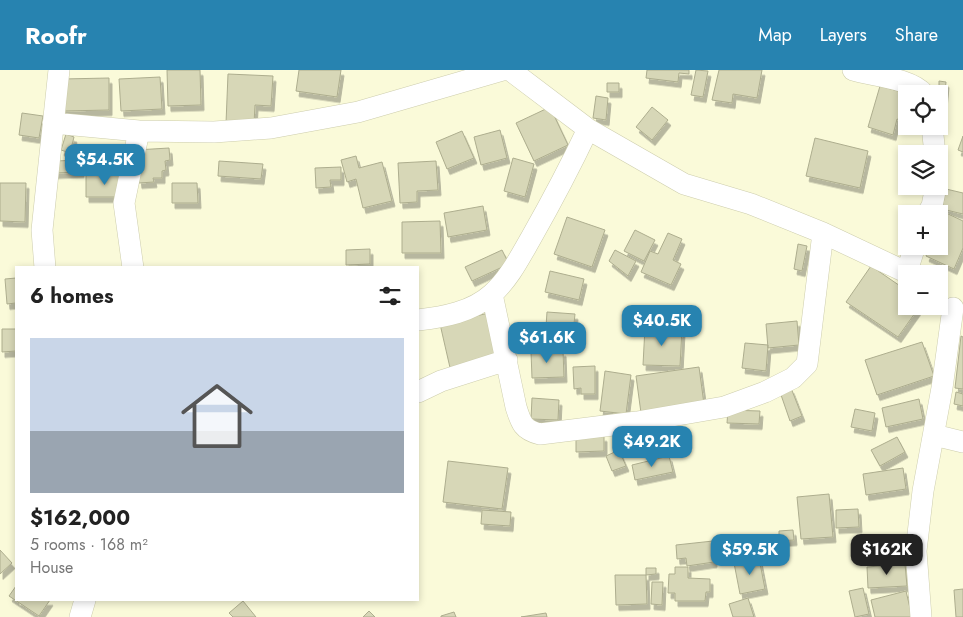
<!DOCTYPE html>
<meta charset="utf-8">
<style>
:root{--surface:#fff;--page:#f2f2f2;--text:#222;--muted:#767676;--accent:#2783b0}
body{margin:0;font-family:Jost,sans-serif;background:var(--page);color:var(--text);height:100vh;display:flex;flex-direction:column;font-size:19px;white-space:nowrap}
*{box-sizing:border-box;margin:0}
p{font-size:16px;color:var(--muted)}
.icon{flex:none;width:28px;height:28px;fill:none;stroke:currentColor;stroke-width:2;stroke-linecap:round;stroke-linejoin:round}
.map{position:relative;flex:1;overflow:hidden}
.panel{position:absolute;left:15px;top:196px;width:404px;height:335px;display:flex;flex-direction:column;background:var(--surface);border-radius:0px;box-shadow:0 2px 8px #0003}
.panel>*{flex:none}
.tools{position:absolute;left:898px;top:15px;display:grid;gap:10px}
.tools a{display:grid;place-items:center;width:50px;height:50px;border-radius:0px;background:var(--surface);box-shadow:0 2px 8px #0003;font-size:25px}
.price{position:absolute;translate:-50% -42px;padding:0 11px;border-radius:10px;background:var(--accent);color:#fff;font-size:16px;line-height:32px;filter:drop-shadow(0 1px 2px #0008)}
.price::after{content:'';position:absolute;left:50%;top:30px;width:15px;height:11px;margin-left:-8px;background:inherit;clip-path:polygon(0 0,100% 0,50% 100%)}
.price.selected{background:#222;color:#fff}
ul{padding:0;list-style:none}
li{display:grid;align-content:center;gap:10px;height:265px;padding:0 15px}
li span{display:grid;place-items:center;height:155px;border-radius:0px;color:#555}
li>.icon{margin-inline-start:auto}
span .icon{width:90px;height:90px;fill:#fffc;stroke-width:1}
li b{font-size:21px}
h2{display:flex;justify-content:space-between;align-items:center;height:60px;padding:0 15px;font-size:21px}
header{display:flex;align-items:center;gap:30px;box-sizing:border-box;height:70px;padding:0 25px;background:var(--accent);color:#fff}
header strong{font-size:24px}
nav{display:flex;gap:28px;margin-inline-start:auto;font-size:18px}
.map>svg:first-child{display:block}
</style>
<header>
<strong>Roofr</strong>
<nav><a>Map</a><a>Layers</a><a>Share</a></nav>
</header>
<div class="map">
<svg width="963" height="547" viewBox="0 0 963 547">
<defs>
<filter id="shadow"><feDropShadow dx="3" dy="5.5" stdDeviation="0" flood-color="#0004"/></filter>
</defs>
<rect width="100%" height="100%" fill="#fafad9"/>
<!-- building -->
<path fill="#d7d7b7" stroke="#adad8e" filter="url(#shadow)" d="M167 0H200L201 35 168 36Z
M299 0H341L337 27 296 21Z
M647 0H689V4L679 3 678 12 646 8Z
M696 0 708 1 703 27 691 25Z
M719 0H762L757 28 733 24 732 33 712 30Z
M228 4 273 6 271 36 255 35 254 54 226 53Z
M160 7 162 39 121 41 119 9Z
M109 8V40L63 41 62 9Z
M939 11 946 12 944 33 939 32Z
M607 13H619V22H607Z
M880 16 905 23 902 34 906 36V52L897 49 893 65 868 57Z
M596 26 608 28 606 50 593 48Z
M550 37 568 75 534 91 516 53Z
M652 37 668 50 652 70 636 57Z
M22 43 43 46 39 68 19 65Z
M500 60 507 88 481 95 474 67Z
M462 61 474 88 447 99 436 72Z
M66 64 74 67 70 83 61 80Z
M963 66V82L958 80Z
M815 68 868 81 860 118 806 106Z
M169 78 170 90 165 91 166 100 162 101V108H153L154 112 139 113 136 80Z
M356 86 359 98 382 92 392 131 363 138 356 109 347 112 341 90Z
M513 88 534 94 525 127 504 121Z
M81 90V102L55 103V91Z
M219 91 263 94 261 109 218 106Z
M436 91 438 120 417 121V132L400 133 398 93Z
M341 97V110H330L331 117 316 118 315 98Z
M86 104H124V127H86Z
M0 113H26L25 152 0 151Z
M172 113H197L198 133H172Z
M946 119 963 123V144L942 139Z
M483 136 487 160 448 167 444 143Z
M946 143 963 151V178L954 199 926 186 930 176H939V158Z
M567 147 605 160 592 197 554 184Z
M440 151 441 183H402V152Z
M635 160 655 170 644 191 624 181Z
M668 163 682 169 673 190 681 194 671 215 641 202 650 181 658 184Z
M798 174 807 176 802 201 794 199Z
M370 179V194L346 195V180Z
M502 180 509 194 472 211 465 197Z
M615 180 636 191 628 206 609 191Z
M871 196 906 220V236H920L898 267 846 232Z
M550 201 584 209 579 230 545 222Z
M16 208V233L7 234 5 209Z
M547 242 575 244 572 274 545 271Z
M489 243 500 290 451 302 440 254Z
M797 251 799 275 768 278 766 254Z
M645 257 682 259 680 296 643 295Z
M2 259H16V281L2 282Z
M961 266 963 267V319L955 318Z
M922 272 934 306 877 325 865 290Z
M745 273 768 275 766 301 742 298Z
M563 281 564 307 532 308 531 282Z
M595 296V324H581V318L574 319 573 297Z
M699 297 704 334 641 343 636 306Z
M605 301 631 305 626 344 600 341Z
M791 318 802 346 790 351 780 322Z
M956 322 963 324V336L954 334Z
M532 328 559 330 558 350 531 349Z
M919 329 923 349 886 357 882 338Z
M855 339 875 343 872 361 851 357Z
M728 340 760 341 759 354 727 353Z
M576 366H604V381L576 382Z
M897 367 905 382 880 396 871 380Z
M619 380 626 396 612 401 606 386Z
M669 386 673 402 635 410 632 395Z
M448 391 508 398 502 439 443 432Z
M903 398 906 419 866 425 863 404Z
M829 424 833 467 801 469 797 427Z
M858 439 859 457 836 458V440Z
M482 440 511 442 510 456 481 454Z
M793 460 794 470 779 471V461Z
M713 471 714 492 687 496 686 488 677 489 676 475Z
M0 480 12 493 0 504Z
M759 488 765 519 740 524 734 493Z
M905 494 907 516 868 518 867 497Z
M675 497H688V508L710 509V522H706L705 531H675V523H668L669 504H675Z
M646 498H656V504L646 505Z
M615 505H646L647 534 616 535Z
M652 512H663L662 535 651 534Z
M16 516V530H50L39 546 9 526Z
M863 518 869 544 855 547 849 521Z
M963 519V547H956L954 520Z
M906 521 912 547H875L871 530Z
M748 528 754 547H733L729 534Z
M243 531 256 547H233L229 543Z
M369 541 375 547H363Z
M454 542 456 547H441V546Z
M546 543 547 547H521Z"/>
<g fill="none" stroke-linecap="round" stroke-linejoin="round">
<defs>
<path id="minor" d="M510 0 588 59 684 114 751 134 823 163 910 204
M853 0C872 6 911 8 924 24
M53 53 139 61 214 62 271 58 358 42 503 0
M932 56 935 84
M927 144 932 136 936 116
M45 198 42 160 59 0
M133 198 124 133 139 61
M907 201 915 176
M492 224 516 337C521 353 523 360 540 364L637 352 724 337 765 322 793 308 807 294 823 163
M418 250C444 247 472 242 492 224 509 209 520 187 531 168 552 131 570 97 588 59
M418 322 441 311 507 290
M934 365 963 372
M80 547 85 530
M921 547 916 481 923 421 942 318 953 238"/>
</defs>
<!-- minor casing -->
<use href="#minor" stroke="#cdcdad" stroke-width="22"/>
<!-- minor -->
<use href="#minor" stroke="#fff" stroke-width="21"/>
</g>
</svg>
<div class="tools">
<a><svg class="icon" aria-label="locate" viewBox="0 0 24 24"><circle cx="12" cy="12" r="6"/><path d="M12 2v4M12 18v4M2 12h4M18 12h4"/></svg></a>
<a><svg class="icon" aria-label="layers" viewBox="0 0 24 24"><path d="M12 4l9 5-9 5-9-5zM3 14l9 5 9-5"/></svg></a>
<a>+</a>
<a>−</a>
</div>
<b class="price" style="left:105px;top:116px">$54.5K</b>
<b class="price" style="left:662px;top:277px">$40.5K</b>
<b class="price" style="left:547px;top:294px">$61.6K</b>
<b class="price" style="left:652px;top:398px">$49.2K</b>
<b class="price" style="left:750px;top:506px">$59.5K</b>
<b class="price selected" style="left:887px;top:506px">$162K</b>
<section class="panel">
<h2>6 homes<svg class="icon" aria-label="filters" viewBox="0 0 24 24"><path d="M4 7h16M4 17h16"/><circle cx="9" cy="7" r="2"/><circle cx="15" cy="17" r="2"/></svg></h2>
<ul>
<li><span style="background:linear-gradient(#c9d6e8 60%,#9aa5b1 0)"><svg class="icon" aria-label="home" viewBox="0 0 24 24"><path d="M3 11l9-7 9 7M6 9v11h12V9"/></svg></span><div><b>$162,000</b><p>5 rooms · 168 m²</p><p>House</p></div></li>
</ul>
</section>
</div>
